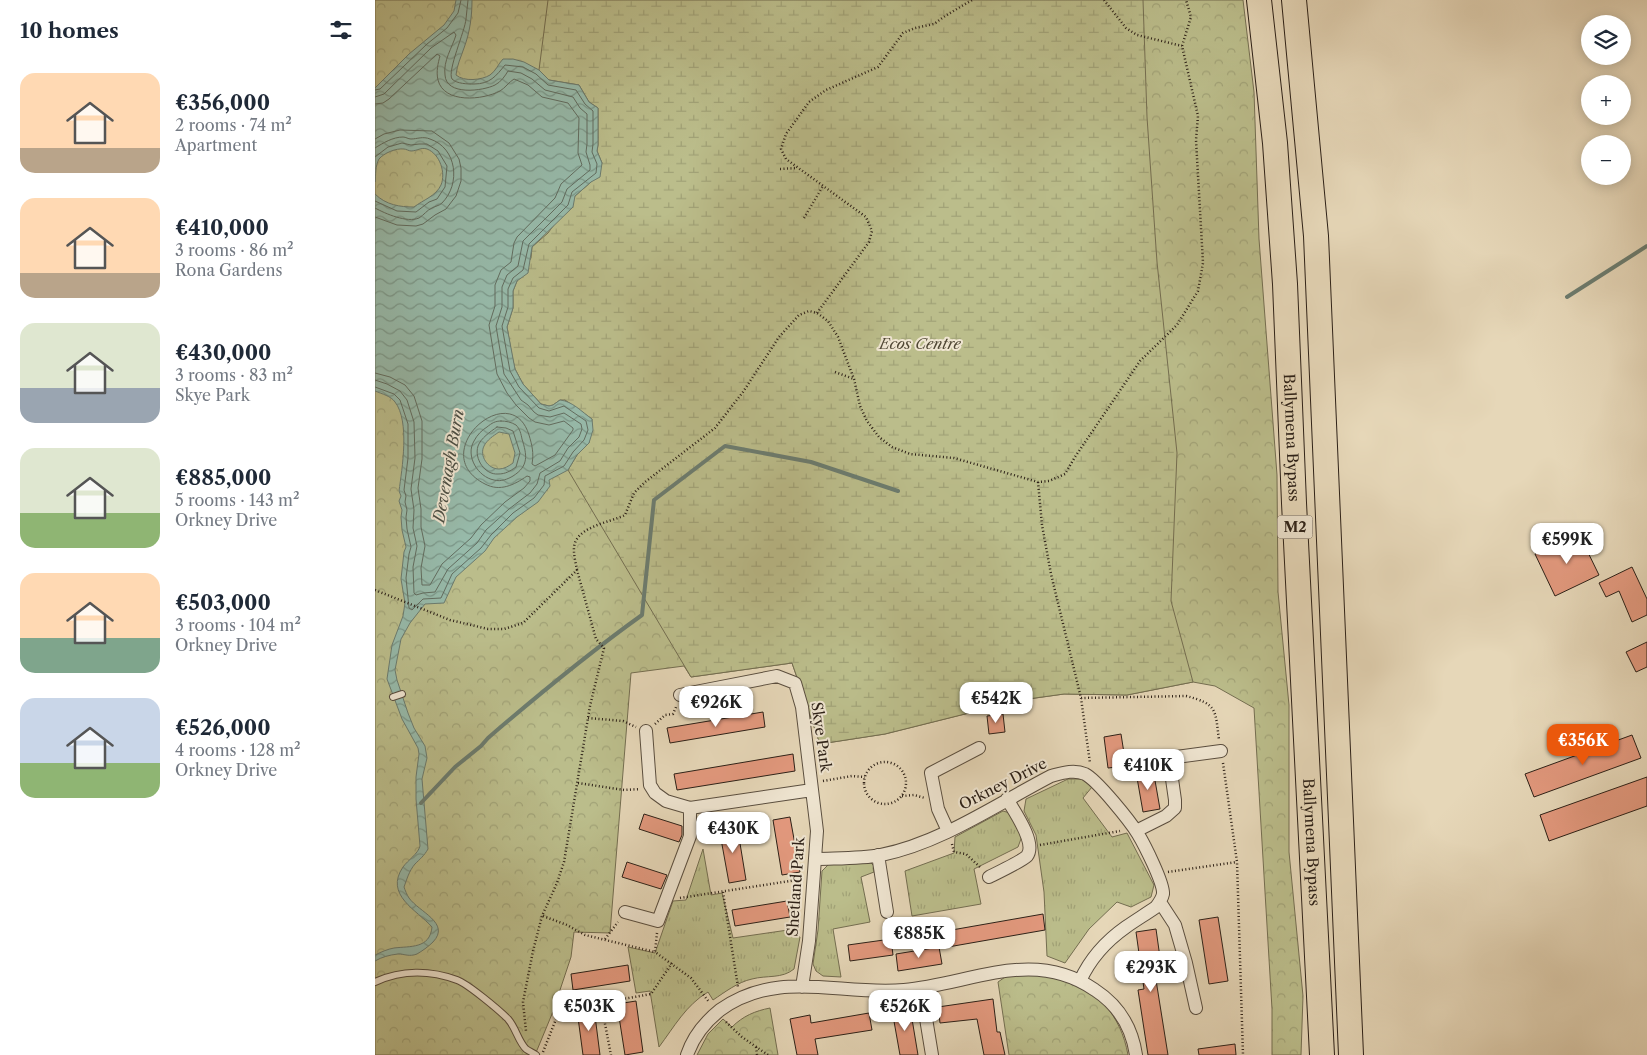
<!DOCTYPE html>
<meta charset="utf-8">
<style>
:root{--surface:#fff;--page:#f6f6f7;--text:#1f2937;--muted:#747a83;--accent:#ea580c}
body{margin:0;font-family:"Libre Caslon Text",serif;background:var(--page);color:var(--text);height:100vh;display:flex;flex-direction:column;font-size:19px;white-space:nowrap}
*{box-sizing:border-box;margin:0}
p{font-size:16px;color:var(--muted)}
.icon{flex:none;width:28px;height:28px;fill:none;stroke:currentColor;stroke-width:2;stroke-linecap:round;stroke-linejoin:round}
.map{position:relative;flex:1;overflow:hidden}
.panel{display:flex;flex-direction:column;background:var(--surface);width:375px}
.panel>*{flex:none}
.fabs{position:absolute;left:1206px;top:15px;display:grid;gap:10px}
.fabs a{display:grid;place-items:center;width:50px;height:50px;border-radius:50%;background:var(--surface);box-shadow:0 2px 12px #0003;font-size:25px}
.price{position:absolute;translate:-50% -42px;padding:0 11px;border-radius:10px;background:#fff;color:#222;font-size:16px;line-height:32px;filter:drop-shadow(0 1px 2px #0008)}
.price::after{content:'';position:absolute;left:50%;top:30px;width:15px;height:11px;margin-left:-8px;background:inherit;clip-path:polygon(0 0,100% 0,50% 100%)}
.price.selected{background:var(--accent);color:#fff}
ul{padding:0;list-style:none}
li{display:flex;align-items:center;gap:15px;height:125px;padding:0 20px}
li span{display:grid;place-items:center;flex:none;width:140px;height:100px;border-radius:15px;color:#555}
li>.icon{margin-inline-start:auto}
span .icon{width:60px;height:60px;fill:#fffc;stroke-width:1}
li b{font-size:21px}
h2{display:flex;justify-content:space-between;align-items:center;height:60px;padding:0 20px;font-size:21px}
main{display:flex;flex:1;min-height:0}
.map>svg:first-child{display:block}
</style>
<main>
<section class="panel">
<h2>10 homes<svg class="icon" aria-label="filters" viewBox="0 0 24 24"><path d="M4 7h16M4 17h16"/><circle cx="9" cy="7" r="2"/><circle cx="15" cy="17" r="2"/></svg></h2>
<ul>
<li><span style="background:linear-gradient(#ffd9b3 75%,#b9a48a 0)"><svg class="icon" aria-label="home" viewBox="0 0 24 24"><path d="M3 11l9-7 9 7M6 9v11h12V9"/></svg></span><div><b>€356,000</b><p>2 rooms · 74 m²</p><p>Apartment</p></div></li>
<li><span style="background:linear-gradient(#ffd9b3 75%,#b9a48a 0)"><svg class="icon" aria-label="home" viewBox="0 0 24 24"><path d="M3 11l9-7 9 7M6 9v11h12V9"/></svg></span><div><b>€410,000</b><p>3 rooms · 86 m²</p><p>Rona Gardens</p></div></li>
<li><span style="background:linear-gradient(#dfe7d0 65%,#9aa5b1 0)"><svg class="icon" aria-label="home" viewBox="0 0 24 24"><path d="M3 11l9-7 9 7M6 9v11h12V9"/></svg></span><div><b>€430,000</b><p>3 rooms · 83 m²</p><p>Skye Park</p></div></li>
<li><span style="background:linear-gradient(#dfe7d0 65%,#8fb573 0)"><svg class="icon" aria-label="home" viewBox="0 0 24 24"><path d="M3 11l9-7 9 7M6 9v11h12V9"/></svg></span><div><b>€885,000</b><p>5 rooms · 143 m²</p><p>Orkney Drive</p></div></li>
<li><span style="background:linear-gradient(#ffd9b3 65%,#7fa58c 0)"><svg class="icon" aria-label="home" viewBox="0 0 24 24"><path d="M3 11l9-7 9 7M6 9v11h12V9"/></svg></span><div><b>€503,000</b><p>3 rooms · 104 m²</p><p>Orkney Drive</p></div></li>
<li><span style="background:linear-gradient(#c9d6e8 65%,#8fb573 0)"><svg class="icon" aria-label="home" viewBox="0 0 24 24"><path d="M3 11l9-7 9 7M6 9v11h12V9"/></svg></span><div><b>€526,000</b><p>4 rooms · 128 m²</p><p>Orkney Drive</p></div></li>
</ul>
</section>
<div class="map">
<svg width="1272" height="1055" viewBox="0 0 1272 1055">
<defs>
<pattern id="grass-tufts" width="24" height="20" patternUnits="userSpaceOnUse" patternTransform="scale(1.25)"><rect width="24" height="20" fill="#bbbd8b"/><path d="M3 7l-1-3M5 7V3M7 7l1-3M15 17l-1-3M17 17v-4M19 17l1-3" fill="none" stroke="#a1a277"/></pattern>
<pattern id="forest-crowns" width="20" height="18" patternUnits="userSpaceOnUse" patternTransform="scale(1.25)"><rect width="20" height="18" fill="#bbbd8b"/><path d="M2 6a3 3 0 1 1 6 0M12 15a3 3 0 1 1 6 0" fill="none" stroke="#a1a277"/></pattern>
<pattern id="wetland-marsh" width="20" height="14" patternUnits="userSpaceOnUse" patternTransform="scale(1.25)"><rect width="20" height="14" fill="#bbbd8b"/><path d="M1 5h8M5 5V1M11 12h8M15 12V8" fill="none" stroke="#a1a277"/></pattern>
<pattern id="water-waves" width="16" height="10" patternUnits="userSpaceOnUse" patternTransform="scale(1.25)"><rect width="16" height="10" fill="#97baaa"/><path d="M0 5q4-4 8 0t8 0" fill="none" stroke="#7b9789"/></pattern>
</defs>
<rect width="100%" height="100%" fill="#e6d7b8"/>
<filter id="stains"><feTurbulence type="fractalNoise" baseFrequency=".004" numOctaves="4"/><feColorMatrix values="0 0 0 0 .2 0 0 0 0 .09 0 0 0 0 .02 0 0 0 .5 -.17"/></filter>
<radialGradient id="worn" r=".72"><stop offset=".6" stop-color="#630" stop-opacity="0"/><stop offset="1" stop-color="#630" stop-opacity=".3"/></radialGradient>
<!-- grass -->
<path fill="url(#grass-tufts)" stroke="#746e51" d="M693 779H707L717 787 708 798 737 837 752 833 779 885 776 897 756 907 742 902 714 929 690 963 672 956 669 892 661 835 649 811 651 799Z
M628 811 635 813 647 836 643 847 599 869 606 904 537 916 530 871 579 853 580 837Z
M328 849 336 895 347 893 358 938 413 930 425 937 419 969C407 979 392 975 377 979 363 982 350 992 338 1000L333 992C311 1005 299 1027 284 1047L275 991 261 993 253 947 280 953 298 901 311 900Z
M496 863 499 866V872L486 877 495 922 458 929 466 977 448 976 441 971 438 964 443 930 447 871 454 864Z"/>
<!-- forest -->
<path fill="url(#forest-crowns)" stroke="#746e51" d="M0 0H868L879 92 884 239 902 475 903 592 914 705V852L928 996 926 1055H897V1009L879 708 840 686 818 682 752 695 689 694 646 700 510 734 445 744 417 663 316 677 309 666 256 673 235 933 199 932 196 957 177 1014 160 1055H0Z
M633 975C648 976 665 974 680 977 721 986 746 1015 753 1055H634L623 982Z
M395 1008 403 1055H322L333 1034 348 1019 357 1027C368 1016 380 1011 395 1008Z"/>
<!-- wetland -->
<path fill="url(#wetland-marsh)" stroke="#746e51" d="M173 0H768L772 117 782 262 802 453 796 601 818 682 752 695 689 694 646 700 510 734 445 744 417 663 316 677 193 470 202 455 214 443 217 419 190 400H185L178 405 174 406 166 404 148 384 140 369 137 356 132 327 138 308V291L142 281 156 258 157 247 173 233 200 196 216 182 227 163 222 151 223 145V108L214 102 204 85 174 80 164 70Z"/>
<!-- water -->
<path fill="url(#water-waves)" stroke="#6c7c6f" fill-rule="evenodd" d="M81 0H97C97 16 95 32 89 48 86 57 82 65 81 75 89 82 107 80 115 75 121 71 123 64 128 59H138L149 62 164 70 174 80 204 85 214 102 223 108V145L222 151 227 163 225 177 216 182 200 196 198 207 157 247 153 273 142 281 138 291V308L132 327 140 369 148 384 166 404 174 406 178 405 185 400C197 401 207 412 217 419L218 430 214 443 202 455 193 470 174 480 175 486 163 502 142 517 119 538 110 551 81 577 69 603 50 604 35 623 26 639 20 670 22 680 33 713 39 728 50 746 52 758 47 779 53 849C49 856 45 859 40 864 34 871 32 879 29 887 30 890 32 895 34 898 44 912 76 923 58 942 53 947 47 951 42 954 34 957 30 954 23 954 14 955 7 957 0 961V955C6 952 13 949 19 948 35 946 55 949 57 927 42 910 9 895 28 867 33 860 43 854 45 846L41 799V777L44 754 43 748 27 719 12 679 17 645 28 616 30 603 26 579 29 552 31 547 27 530 26 517 27 510 24 501 26 496 24 491C27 469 35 421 20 402 16 396 7 394 0 391V194C11 205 25 207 39 207 48 200 61 196 66 185 71 173 65 154 52 149 46 147 42 151 36 151 34 151 31 149 29 149 21 148 9 153 4 159 0 166 1 175 0 182V88L34 54 69 25 79 11ZM124 432 134 434 140 453 138 463C134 466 129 469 124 469 113 469 104 456 109 446 112 440 118 436 124 432Z"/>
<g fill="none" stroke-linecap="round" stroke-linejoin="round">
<!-- shore -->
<path stroke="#626d60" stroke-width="1" d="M0 90 5 89 52 44 72 28 83 13 86 0
M0 97 9 94 56 48 79 32 81 35C77 48 68 61 70 75 71 96 108 91 120 85 126 82 130 76 133 71L146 73 157 79 170 90 198 97 205 108 212 114V144L211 152 215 165V170L192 189 187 202 148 241 143 266 132 275 127 287V307L121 326 129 374 146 400 153 405 159 412 163 415 175 417 189 413 206 424 207 429 204 437 193 448 185 461 165 473 162 484 155 493 134 509 111 530 102 543 73 569 60 592 48 593 41 595 39 593 38 567 42 546 38 528 39 510 36 489 40 458 39 422 32 400 25 391 12 384 0 380
M0 104 8 103 14 99 62 54 65 56C63 63 61 72 63 80 69 104 108 100 125 91 130 88 134 82 139 79L153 85 167 97 193 103 204 118 203 153 207 165 186 184 180 198 142 237 139 243 136 262 126 270 120 285V306L114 325 122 374 132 393 141 405 154 418 160 422 174 425 189 421 198 428V430L180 455 160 466 157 464C159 453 157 445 154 435 136 376 49 453 110 484 125 492 139 485 152 476L155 477V481L149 488 130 502 106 525 96 538 67 564 55 585H47L46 568 50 546 46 527V509L43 488 47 459V421L39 396 30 385 15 377 0 373
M0 139 9 134 25 130 57 131 74 143 84 159 86 168V181L81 196 71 209 60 215 48 224 41 226 22 225 0 217
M0 148C8 143 18 137 28 137 31 137 33 139 36 139 42 139 48 136 55 139 82 148 86 184 67 203 64 206 60 206 57 208 52 210 49 215 44 218 32 223 11 214 0 208
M0 157 13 147 27 143 36 145 44 144H52L63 151 72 166 70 187 62 199 54 202 41 212 22 211 0 201
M0 387 19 394 25 400 33 424V458L29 490 31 496 30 502 32 510 31 517 32 529 36 547 34 554 31 578 34 608 37 610 48 599 66 598 77 574 106 548 116 535 138 513 159 498 169 485 170 476 189 466 198 452 209 440 213 430 211 421 189 406 174 411 164 408 144 387 135 371 127 326 133 307V289L138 278 148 270 154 244 193 205 197 192 221 173 222 164 217 152 218 144V111L210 104 201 90 173 85 161 74 148 67 130 65C121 76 115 84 99 84 93 84 82 84 77 79 72 71 90 31 91 19 92 13 92 6 93 0
M126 421C131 421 136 422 141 425 145 429 146 434 147 439 152 455 154 466 138 476 133 479 126 482 119 480 103 477 90 456 99 441 102 435 107 430 112 427 117 423 120 421 126 421Z
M122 427 131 428 138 431 145 453 141 467C135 471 131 474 123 474 110 475 99 459 103 446 106 438 115 432 122 427Z"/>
<!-- stream -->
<path stroke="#6c7c6f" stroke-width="4" d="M1192 297 1272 246
M46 803 80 767 106 746 113 738C163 695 214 653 267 615L279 500 350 446 436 462 523 491"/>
</g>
<!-- building -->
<path fill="#e3997e" stroke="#2c2017" d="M1204 534 1224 575 1180 596 1160 554Z
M1257 567 1272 599V615L1257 622 1244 591 1231 597 1224 583Z
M1272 642V667L1261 672 1251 652Z
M388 712 390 727 295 743 292 728Z
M628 714 630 732 614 734 612 716Z
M746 734 751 766 733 768 729 737Z
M1257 735 1266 758 1159 797 1150 774Z
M418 754 420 771 302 790 299 774Z
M778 769 785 809 768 812 761 772Z
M1272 777V806L1174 841 1165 815Z
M269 814 307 826V835L304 842 264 829Z
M415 817 425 872 407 875 398 820Z
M362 825 371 880 354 883 344 828Z
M252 862 292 875 286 889 247 877Z
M412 901 415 917 360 926 357 910Z
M668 914 670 930 573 947 571 931Z
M843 917 853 981 834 984 824 920Z
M781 929 788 979 781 980 793 1055H773L763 990 769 989 761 932Z
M516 939 518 955 475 961 473 945Z
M564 947 567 964 523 971 521 954Z
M253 965 255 981 198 990 196 974Z
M618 999 622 1032H625L630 1055H609L602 1019 565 1023 563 1007Z
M261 1001 268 1052 250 1055 242 1004Z
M535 1007 543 1055H525L517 1010Z
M219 1008 225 1055H208L202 1010Z
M494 1013 497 1030 440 1039 443 1055H422L415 1019 435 1015 436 1023Z
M860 1044 861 1055H824L823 1049Z"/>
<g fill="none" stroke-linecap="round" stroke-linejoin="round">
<defs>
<path id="lane" d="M18 697 27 694
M0 982C26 970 55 970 82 980 93 984 124 1010 133 1019 141 1028 143 1041 151 1049 154 1051 158 1053 161 1055"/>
<path id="street" d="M305 695 402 676 420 683 427 707 442 831 434 941 427 987
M271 731 275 785 280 793 291 801 315 808 437 790
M573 831 563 809 556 773 604 748
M761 831 791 816 800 808V800L794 758 846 751
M503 855 512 912
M440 859C461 858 485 859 506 855 566 843 622 804 676 776 687 773 699 769 710 774 722 780 755 821 763 834 769 844 789 883 788 894 787 899 784 903 781 907 771 914 761 920 751 927 731 941 715 959 705 981
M614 877C622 873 647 861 652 856 662 843 639 811 632 799
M785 902 800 925 811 963 821 1008
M250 912 283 921 315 836V808
M546 988 557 1055
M312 1055C318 1037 330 1022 345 1010 404 968 464 996 529 990 596 984 658 947 720 990 743 1005 757 1028 761 1055"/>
<g id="highway">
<path id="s1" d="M884 0 900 143 910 284 919 503 947 1055"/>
<path d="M919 0 941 236 976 1055"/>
</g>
</defs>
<!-- lane casing -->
<use href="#lane" stroke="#5a4e3f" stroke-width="8"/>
<!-- street casing -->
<use href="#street" stroke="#5a4e3f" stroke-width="14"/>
<!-- highway casing -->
<use href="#highway" stroke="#2c2017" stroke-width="26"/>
<!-- path -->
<path stroke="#2c2017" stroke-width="2.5" stroke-dasharray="1 2.5" stroke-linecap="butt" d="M729 0 751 28 762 35 807 46
M405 169 422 168
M429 218 448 186
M442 313 494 242 497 231 491 217 411 159 406 149 411 134 434 102 451 90 503 67 528 33 540 28 559 24 570 16 597 0
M460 372 479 379
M663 482 667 525 676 574 706 698 715 763
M202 570C201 564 199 557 199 551 197 527 234 523 250 515L259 493 270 482 340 428 368 392 404 337 424 315 434 311 442 313 453 321 463 337 479 379 485 406 492 421 504 437 517 447 535 454 579 458 663 482 674 481 690 474 700 457 765 361 802 325 823 291 828 263 821 140 823 116 807 46 816 17 811 0
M0 590 75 620 113 629H129L148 623 202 570 221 639 229 648 215 706 189 862 182 883 167 916 158 951 148 1002 151 1031
M706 698 811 696C843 704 840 710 844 740
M213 718 248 721 261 727
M280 724 290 715 298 714 301 707
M489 783a21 21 0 1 1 42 0a21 21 0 1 1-42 0Z
M848 763 862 862 868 1055
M448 781 477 776 490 777
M203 783 249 790 265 789
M527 796 539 795 550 798
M577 844 579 852 591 854 606 868
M665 845 745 831
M793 872 862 862
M348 892 363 987
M305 898 428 879
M168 916 192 925 210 935 280 952
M282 933 280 952 316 978 334 1002
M230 939 243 922
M226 1003 236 1055
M351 1022 367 1037 393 1055
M381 1047 382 1055
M168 1052 185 1009 226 1003 276 994 297 963"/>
<!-- lane -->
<use href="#lane" stroke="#efe5d1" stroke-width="6"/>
<!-- street -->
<use href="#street" stroke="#efe5d1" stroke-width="12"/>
<!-- highway -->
<use href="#highway" stroke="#e6d7b8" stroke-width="24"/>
</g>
<g text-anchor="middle" stroke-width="4" stroke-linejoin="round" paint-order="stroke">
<!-- shield labels -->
<rect fill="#efe5d1" stroke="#665b4f" stroke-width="1" x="902.5" y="515.5" width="35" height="23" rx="4"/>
<g font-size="14" font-weight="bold" fill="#2c2017">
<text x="920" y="532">M2</text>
</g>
<!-- park labels -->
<g font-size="15" font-style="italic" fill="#504734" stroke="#efe5d1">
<text x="545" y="349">Ecos Centre</text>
</g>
<!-- street labels -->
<g font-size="15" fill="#2c2017" stroke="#efe5d1">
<text dy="5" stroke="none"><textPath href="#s1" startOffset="439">Ballymena Bypass</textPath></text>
<text transform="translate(446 737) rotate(82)" y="5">Skye Park</text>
<text transform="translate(628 784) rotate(-27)" y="5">Orkney Drive</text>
<text dy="5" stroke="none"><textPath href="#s1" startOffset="844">Ballymena Bypass</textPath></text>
<text transform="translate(421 887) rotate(-86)" y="5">Shetland Park</text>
</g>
<!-- water labels -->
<g font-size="16" font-style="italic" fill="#4c4e43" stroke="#efe5d1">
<text transform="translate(73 466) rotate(-80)" y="6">Devenagh Burn</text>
</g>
</g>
<rect width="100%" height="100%" filter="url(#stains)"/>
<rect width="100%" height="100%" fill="url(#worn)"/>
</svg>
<div class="fabs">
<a><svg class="icon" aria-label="layers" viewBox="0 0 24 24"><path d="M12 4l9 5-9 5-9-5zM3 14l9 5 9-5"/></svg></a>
<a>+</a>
<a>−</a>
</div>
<b class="price" style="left:1192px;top:565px">€599K</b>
<b class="price" style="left:621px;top:724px">€542K</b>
<b class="price" style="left:341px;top:728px">€926K</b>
<b class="price selected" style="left:1208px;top:766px">€356K</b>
<b class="price" style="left:773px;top:791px">€410K</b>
<b class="price" style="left:358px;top:854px">€430K</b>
<b class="price" style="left:544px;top:959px">€885K</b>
<b class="price" style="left:776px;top:993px">€293K</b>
<b class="price" style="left:214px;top:1032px">€503K</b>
<b class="price" style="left:530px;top:1032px">€526K</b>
</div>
</main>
